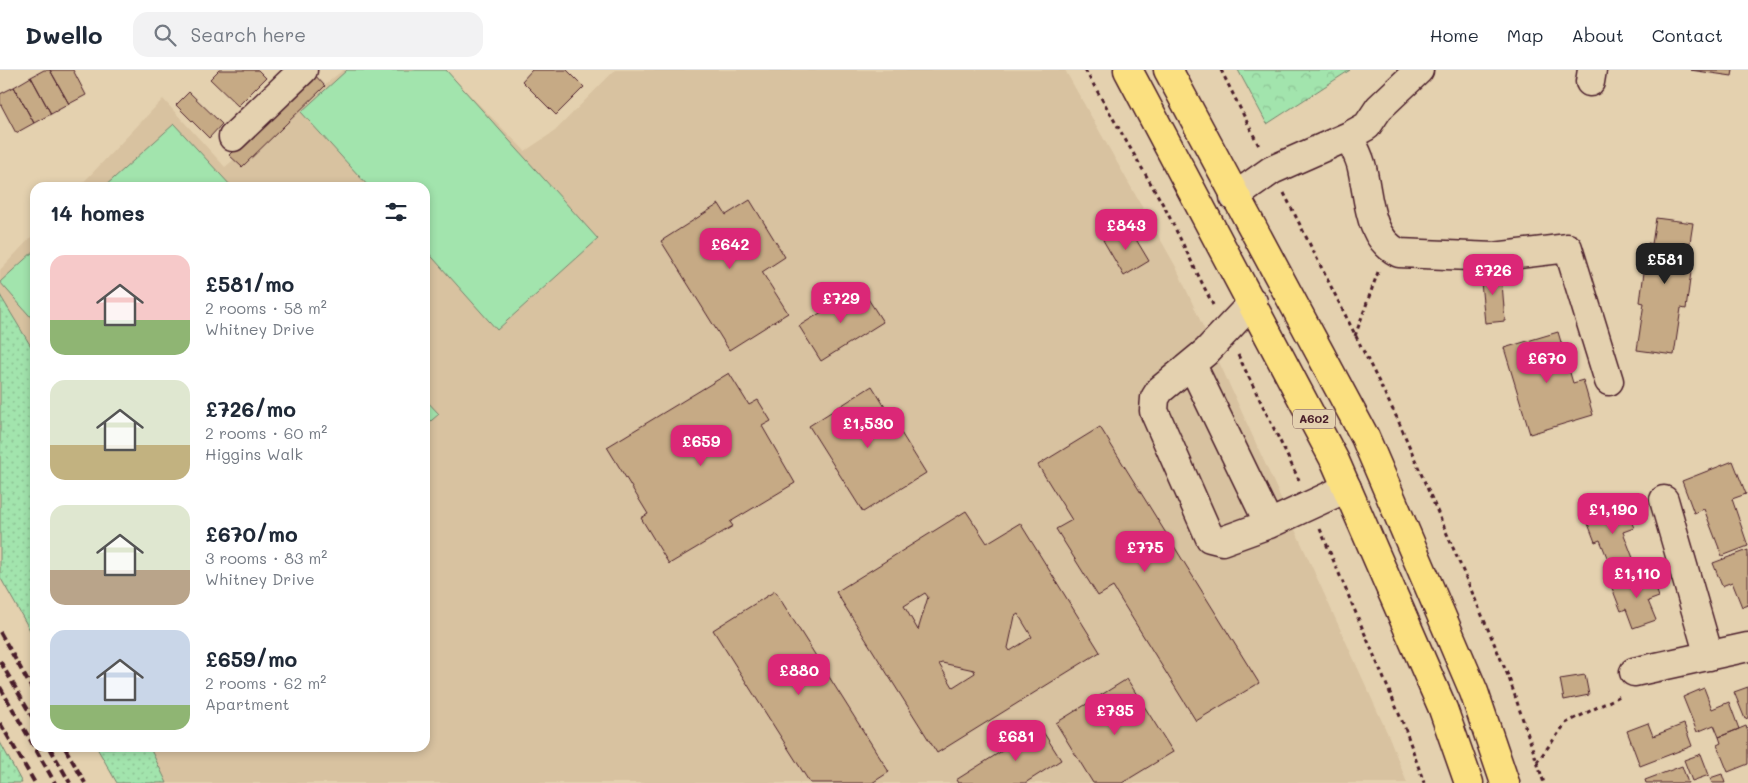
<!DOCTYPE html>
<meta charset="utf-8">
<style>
:root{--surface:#fff;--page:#f2f2f3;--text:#1f2937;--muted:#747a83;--line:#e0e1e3;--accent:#db2777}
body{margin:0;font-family:Mali,sans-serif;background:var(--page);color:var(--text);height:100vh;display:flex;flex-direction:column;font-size:19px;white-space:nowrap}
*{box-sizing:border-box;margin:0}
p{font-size:16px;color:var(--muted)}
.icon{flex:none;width:28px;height:28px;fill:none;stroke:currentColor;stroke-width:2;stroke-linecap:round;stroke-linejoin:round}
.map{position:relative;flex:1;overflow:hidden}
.side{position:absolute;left:30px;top:112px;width:400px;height:570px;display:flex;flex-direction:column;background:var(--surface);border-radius:15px;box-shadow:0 2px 8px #0003}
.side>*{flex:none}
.price{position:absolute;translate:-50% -42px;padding:0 11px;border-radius:10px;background:var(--accent);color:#fff;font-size:16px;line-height:32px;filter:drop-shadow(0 1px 2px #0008)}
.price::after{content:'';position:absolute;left:50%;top:30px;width:15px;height:11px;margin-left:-8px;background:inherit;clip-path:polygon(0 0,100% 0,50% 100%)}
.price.active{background:#222;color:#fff}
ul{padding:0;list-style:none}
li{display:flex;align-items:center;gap:15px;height:125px;padding:0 20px}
li span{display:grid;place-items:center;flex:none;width:140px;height:100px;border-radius:15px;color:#555}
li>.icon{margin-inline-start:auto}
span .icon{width:60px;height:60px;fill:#fffc;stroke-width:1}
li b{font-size:21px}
h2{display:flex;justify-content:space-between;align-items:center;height:60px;padding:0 20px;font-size:21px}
header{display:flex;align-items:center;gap:30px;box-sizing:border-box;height:70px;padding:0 25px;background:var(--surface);border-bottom:1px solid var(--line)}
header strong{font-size:24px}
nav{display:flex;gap:28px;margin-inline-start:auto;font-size:18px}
.search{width:350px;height:45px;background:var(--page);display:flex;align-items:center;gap:12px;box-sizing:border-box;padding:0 18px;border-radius:15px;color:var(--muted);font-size:19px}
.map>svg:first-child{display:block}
</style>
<header>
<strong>Dwello</strong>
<div class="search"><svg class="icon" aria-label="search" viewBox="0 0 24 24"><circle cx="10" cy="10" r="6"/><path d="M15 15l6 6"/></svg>Search here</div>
<nav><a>Home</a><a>Map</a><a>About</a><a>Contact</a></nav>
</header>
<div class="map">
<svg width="1748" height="713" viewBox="0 0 1748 713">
<defs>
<pattern id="grass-dots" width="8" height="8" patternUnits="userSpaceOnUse" patternTransform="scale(1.25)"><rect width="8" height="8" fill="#a2e4ad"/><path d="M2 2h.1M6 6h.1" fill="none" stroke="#8dc395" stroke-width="1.8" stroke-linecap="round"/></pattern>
<pattern id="forest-crowns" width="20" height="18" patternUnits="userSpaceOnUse" patternTransform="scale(1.25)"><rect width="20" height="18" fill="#a2e4ad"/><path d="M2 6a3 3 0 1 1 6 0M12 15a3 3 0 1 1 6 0" fill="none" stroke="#8dc395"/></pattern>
</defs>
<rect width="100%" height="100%" fill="#e4d1af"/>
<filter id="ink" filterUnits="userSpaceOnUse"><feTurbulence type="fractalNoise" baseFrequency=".02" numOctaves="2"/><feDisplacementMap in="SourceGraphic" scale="10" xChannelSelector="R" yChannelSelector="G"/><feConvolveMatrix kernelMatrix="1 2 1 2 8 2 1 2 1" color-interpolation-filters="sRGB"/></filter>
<g filter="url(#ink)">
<!-- built -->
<path fill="#d8c2a0" d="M343 0H445L525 81 555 61 615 0H1065L1176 197 1390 669 1407 713H167L150 678H425V118H78L163 29 225 97Z
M35 163V283L0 225V200Z"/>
<!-- grass -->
<path fill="url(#grass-dots)" stroke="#76826c" d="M0 225 35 283V569L0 507Z
M0 672 22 713H0Z
M97 678H150L167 713H117Z"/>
<!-- forest -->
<path fill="url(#forest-crowns)" stroke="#76826c" d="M1238 0H1350L1267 54Z"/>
<!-- park -->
<path fill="#a2e4ad" stroke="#76826c" d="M347 0H446L598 169 497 260 425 179V118L369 117 301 42Z
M174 54 232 117H104Z
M35 180V252L0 212Z
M425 329 439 344 425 356Z"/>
<!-- building -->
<path fill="#c6aa85" stroke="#4a1f2b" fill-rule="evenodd" d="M44 0H50L69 34 51 44 31 7Z
M50 0H73L86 25 69 34Z
M219 0H258L266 8 238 36 210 9Z
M532 0H567L584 17 556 45 522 11Z
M1690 0H1733L1732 6Z
M313 3 325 16 242 97 229 85Z
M31 7 51 44 34 53 14 17Z
M14 17 34 53 16 63 0 33V24Z
M189 22 222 54 209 68 176 35Z
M750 130 785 187 762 202 788 243 729 280 661 171 719 134 726 145Z
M1656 148 1693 153 1689 179 1694 180 1686 239 1681 238 1674 285 1637 280 1644 233 1640 232 1648 173 1652 174Z
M1128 156 1149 191 1124 206 1103 170Z
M1501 200 1505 251 1485 253 1480 202Z
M861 218 883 252 821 291 799 256Z
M1558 262 1573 313 1583 310 1593 345 1530 364 1504 278Z
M729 303 749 335 758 330 771 351 762 356 795 413 730 452 733 456 669 494 641 448 648 444 607 377Z
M872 316 926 403 863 442 809 356Z
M1100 357 1259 613 1196 651 1113 517 1098 526 1056 459 1072 450 1038 395Z
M1733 391 1746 424 1732 429 1748 476 1722 486 1704 439 1694 443 1682 411Z
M1625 436 1634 458 1623 462 1633 488 1611 497 1600 470 1595 472 1587 451Z
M966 441 987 473 1020 453 1100 582 937 683 836 522ZM925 523 928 527 918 560 904 536ZM1018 544 1032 567 1010 581 1008 578 1015 546ZM942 593 974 600 975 603 953 617 939 594Z
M1748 480V535L1742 537 1732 512 1722 516 1713 493Z
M1651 503 1659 527 1648 531 1656 550 1633 558 1626 539 1621 541 1612 518Z
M775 521 889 702 872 713H810L713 560Z
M1585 605 1589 625 1564 630 1560 609Z
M1127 609 1173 682 1122 713H1093L1056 653Z
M1748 617V648L1745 649 1734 622Z
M1704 618 1712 639 1729 632 1739 659 1719 667 1714 655 1697 662 1683 627Z
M1648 653 1653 666 1684 654 1692 676 1640 696 1627 661Z
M1746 656 1748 662V694L1728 702 1717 675 1721 673 1719 667Z
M1040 657 1061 690 1025 713H958L956 710Z
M1701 684 1709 705 1692 711 1684 690Z
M1682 696 1688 713H1646L1645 710Z
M1722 704 1725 713H1712L1710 708Z"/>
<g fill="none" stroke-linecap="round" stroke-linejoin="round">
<defs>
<path id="minor" d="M1590 12 1592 0
M1349 66 1367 56 1379 38 1419 0
M233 67 303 0
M1234 127 1272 100 1349 66C1353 76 1360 87 1362 98 1369 128 1368 168 1399 183L1494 187 1568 178 1609 311
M1253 232 1206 282 1160 320 1155 328 1154 341 1210 468 1222 471 1269 454 1347 418
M1192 295 1269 454
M1664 430 1709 586
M1634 602 1748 577"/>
<path id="major" d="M1128 0 1335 391 1443 639 1469 713
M1168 0 1365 367 1474 622 1505 713"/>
</defs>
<!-- minor casing -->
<use href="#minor" stroke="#4a1f2b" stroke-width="31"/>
<!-- major casing -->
<use href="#major" stroke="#4a1f2b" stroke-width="31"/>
<!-- path -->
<path stroke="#4a1f2b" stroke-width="3" stroke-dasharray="4 4" stroke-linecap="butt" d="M1085 0 1165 138 1213 235
M1221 0 1260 78
M1284 123 1398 350 1509 608 1544 713
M1355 266 1378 202
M1238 285 1299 410
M1320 459 1405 658 1424 713
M1537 692 1566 653 1622 625"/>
<!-- minor -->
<use href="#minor" stroke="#e4d1af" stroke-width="28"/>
<!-- major -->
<use href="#major" stroke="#fbe080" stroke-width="28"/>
<!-- rail -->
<path stroke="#4a1f2b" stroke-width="4" stroke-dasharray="8 4" stroke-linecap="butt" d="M0 562 35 624
M0 591 35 652
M0 617 55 713
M0 653 35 713
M50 678 70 713
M65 678 85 713"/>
</g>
</g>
<g text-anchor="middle" stroke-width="4" stroke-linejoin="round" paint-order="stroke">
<!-- shield labels -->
<rect fill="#e4d1af" stroke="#785453" stroke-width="1" x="1293" y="339.5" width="42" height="19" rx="4"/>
<g font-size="12" font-weight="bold" fill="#4a1f2b">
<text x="1314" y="353">A602</text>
</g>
</g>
</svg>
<b class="price" style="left:1126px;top:181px">£843</b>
<b class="price" style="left:730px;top:200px">£642</b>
<b class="price active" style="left:1665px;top:215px">£581</b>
<b class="price" style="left:1493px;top:226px">£726</b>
<b class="price" style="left:841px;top:254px">£729</b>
<b class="price" style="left:1547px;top:314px">£670</b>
<b class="price" style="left:868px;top:379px">£1,530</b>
<b class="price" style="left:701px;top:397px">£659</b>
<b class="price" style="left:1613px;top:465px">£1,190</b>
<b class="price" style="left:1145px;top:503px">£775</b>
<b class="price" style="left:1637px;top:529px">£1,110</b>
<b class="price" style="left:799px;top:626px">£880</b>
<b class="price" style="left:1115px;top:666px">£735</b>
<b class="price" style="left:1016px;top:692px">£681</b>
<section class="side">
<h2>14 homes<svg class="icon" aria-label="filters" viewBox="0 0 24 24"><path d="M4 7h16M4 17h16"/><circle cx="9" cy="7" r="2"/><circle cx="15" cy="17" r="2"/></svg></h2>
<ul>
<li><span style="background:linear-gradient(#f6c9c9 65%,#8fb573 0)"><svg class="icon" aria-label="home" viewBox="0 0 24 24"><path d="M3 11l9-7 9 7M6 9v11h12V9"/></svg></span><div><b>£581/mo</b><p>2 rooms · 58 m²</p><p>Whitney Drive</p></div></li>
<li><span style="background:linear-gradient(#dfe7d0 65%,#c2b280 0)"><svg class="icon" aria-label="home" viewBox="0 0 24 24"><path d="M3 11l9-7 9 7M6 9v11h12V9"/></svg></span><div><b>£726/mo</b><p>2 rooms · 60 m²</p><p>Higgins Walk</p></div></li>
<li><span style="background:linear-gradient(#dfe7d0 65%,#b9a48a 0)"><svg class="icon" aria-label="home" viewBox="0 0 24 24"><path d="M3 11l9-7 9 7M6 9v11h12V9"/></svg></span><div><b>£670/mo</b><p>3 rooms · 83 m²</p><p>Whitney Drive</p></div></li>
<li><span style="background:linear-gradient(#c9d6e8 75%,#8fb573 0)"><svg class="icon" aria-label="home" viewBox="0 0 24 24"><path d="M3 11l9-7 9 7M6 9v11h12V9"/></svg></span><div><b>£659/mo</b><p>2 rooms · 62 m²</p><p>Apartment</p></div></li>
</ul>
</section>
</div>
